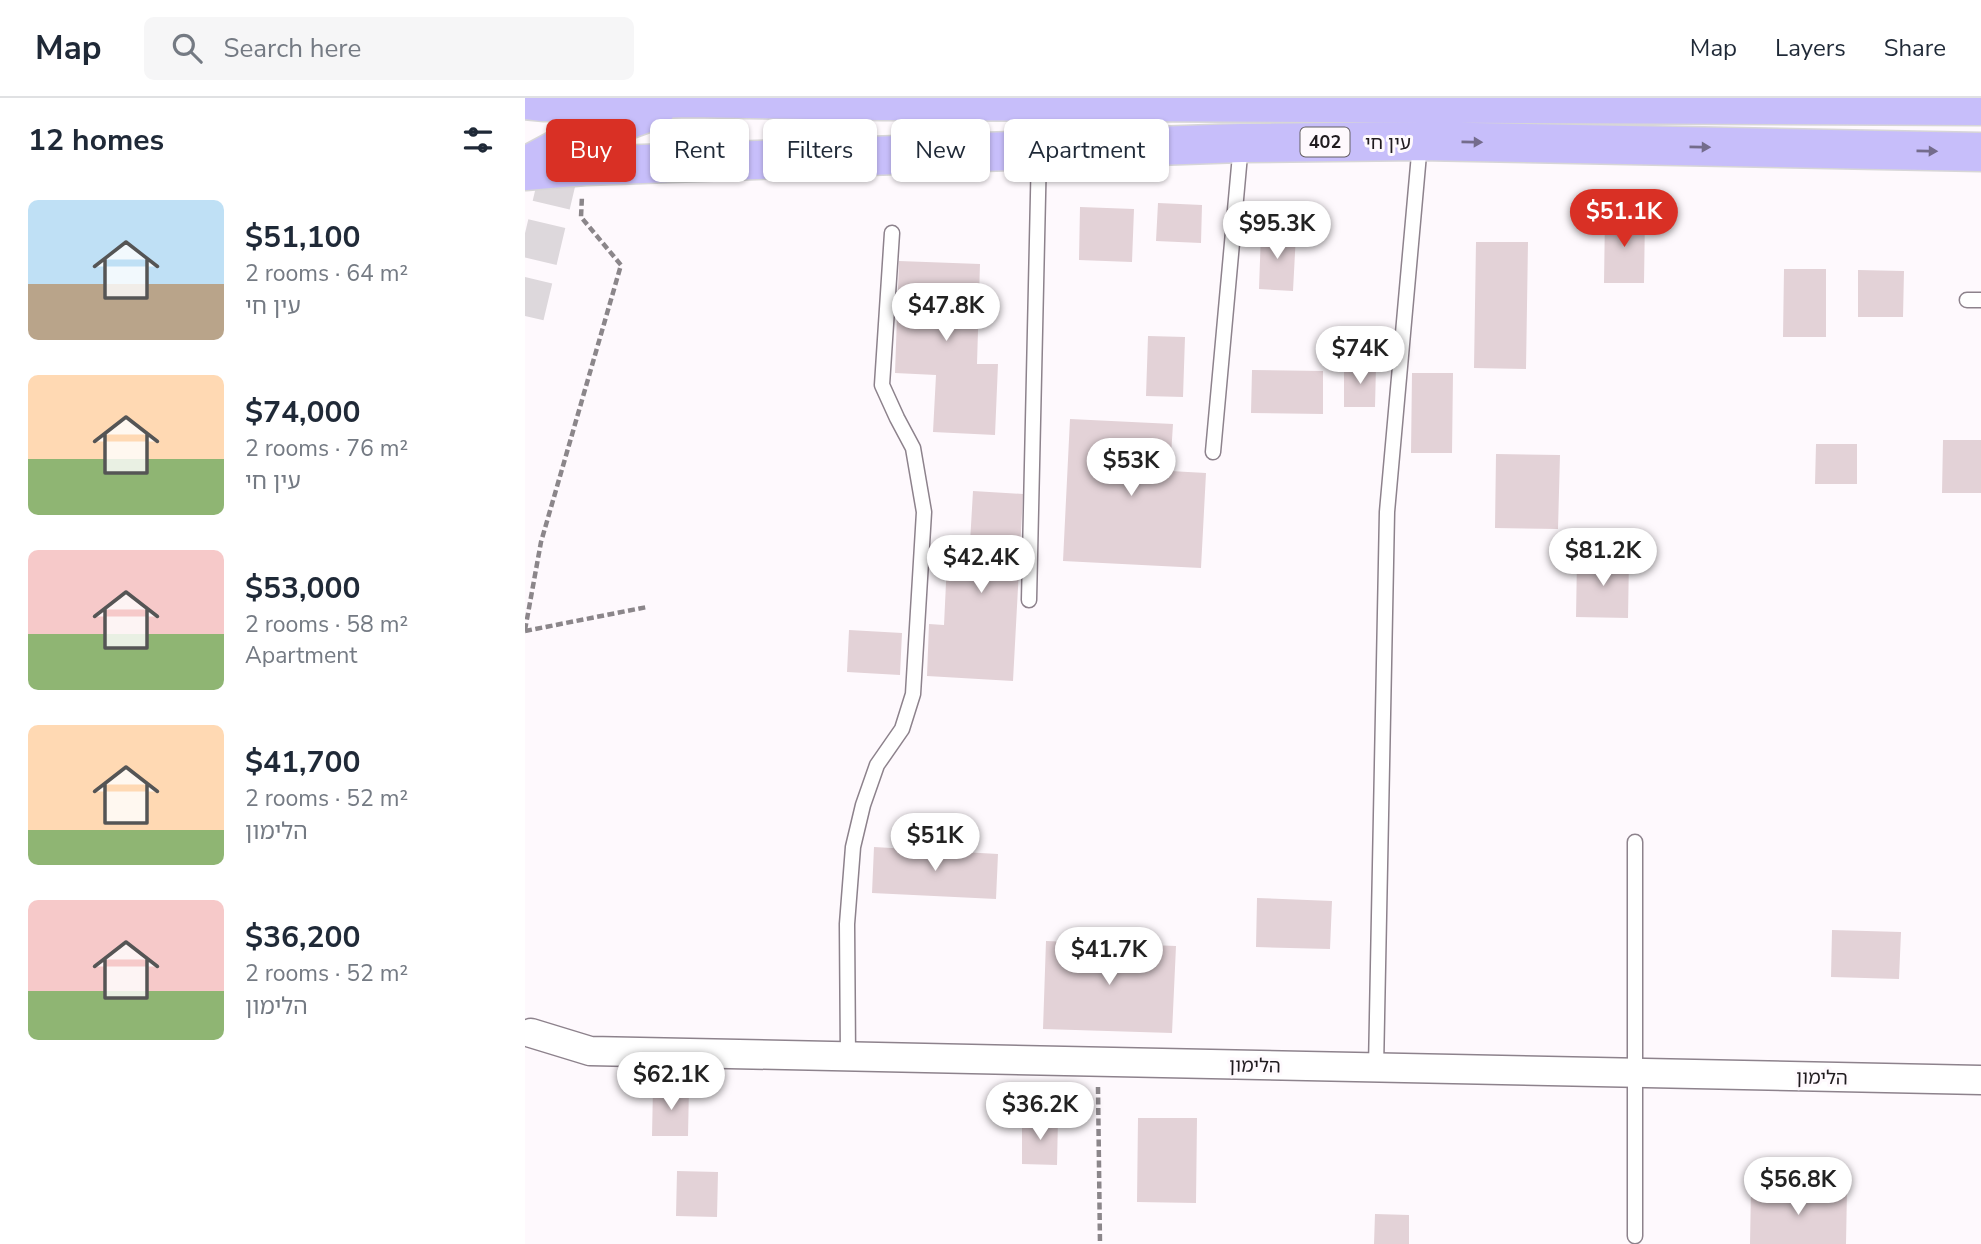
<!DOCTYPE html>
<meta charset="utf-8">
<style>
:root{--surface:#fff;--page:#f6f6f7;--text:#1f2937;--muted:#747a83;--line:#e0e1e3;--accent:#d93025}
body{margin:0;font-family:"Nunito Sans","Noto Sans Hebrew",sans-serif;background:var(--page);color:var(--text);height:100vh;display:flex;flex-direction:column;font-size:26px;white-space:nowrap}
*{box-sizing:border-box;margin:0}
p{font-size:23px;color:var(--muted)}
.icon{flex:none;width:38px;height:38px;fill:none;stroke:currentColor;stroke-width:2;stroke-linecap:round;stroke-linejoin:round}
.map{position:relative;flex:1;overflow:hidden}
.side{display:flex;flex-direction:column;background:var(--surface);width:525px}
.side>*{flex:none}
.top-card{position:absolute;left:21px;top:21px;width:665px;height:63px;display:flex;gap:14px}
.price{position:absolute;translate:-50% -60px;padding:0 16px;border-radius:24px;background:#fff;color:#222;font-size:23px;line-height:46px;filter:drop-shadow(0 2px 4px #0008)}
.price::after{content:'';position:absolute;left:50%;top:42px;width:21px;height:16px;margin-left:-10px;background:inherit;clip-path:polygon(0 0,100% 0,50% 100%)}
.price.selected{background:var(--accent);color:#fff}
ul{padding:0;list-style:none}
li{display:flex;align-items:center;gap:21px;height:175px;padding:0 28px}
li span{display:grid;place-items:center;flex:none;width:196px;height:140px;border-radius:10px;color:#555}
li>.icon{margin-inline-start:auto}
span .icon{width:84px;height:84px;fill:#fffc;stroke-width:1}
li b{font-size:30px}
h2{display:flex;justify-content:space-between;align-items:center;height:84px;padding:0 28px;font-size:30px}
.pill{padding:0 24px;border-radius:10px;background:var(--surface);box-shadow:0 2px 5px #0004;font-size:24px;line-height:63px}
.pill.selected{background:var(--accent);color:#fff}
header{display:flex;align-items:center;gap:42px;box-sizing:border-box;height:98px;padding:0 35px;background:var(--surface);border-bottom:2px solid var(--line)}
header strong{font-size:33px}
nav{display:flex;gap:38px;margin-inline-start:auto;font-size:24px}
.search{width:490px;height:63px;background:var(--page);display:flex;align-items:center;gap:18px;box-sizing:border-box;padding:0 24px;border-radius:10px;color:var(--muted);font-size:26px}
main{display:flex;flex:1;min-height:0}
.map>svg:first-child{display:block}
</style>
<header>
<strong>Map</strong>
<div class="search"><svg class="icon" aria-label="search" viewBox="0 0 24 24"><circle cx="10" cy="10" r="6"/><path d="M15 15l6 6"/></svg>Search here</div>
<nav><a>Map</a><a>Layers</a><a>Share</a></nav>
</header>
<main>
<section class="side">
<h2>12 homes<svg class="icon" aria-label="filters" viewBox="0 0 24 24"><path d="M4 7h16M4 17h16"/><circle cx="9" cy="7" r="2"/><circle cx="15" cy="17" r="2"/></svg></h2>
<ul>
<li><span style="background:linear-gradient(#bfe0f5 60%,#b9a48a 0)"><svg class="icon" aria-label="home" viewBox="0 0 24 24"><path d="M3 11l9-7 9 7M6 9v11h12V9"/></svg></span><div><b>$51,100</b><p>2 rooms · 64 m²</p><p>עין חי</p></div></li>
<li><span style="background:linear-gradient(#ffd9b3 60%,#8fb573 0)"><svg class="icon" aria-label="home" viewBox="0 0 24 24"><path d="M3 11l9-7 9 7M6 9v11h12V9"/></svg></span><div><b>$74,000</b><p>2 rooms · 76 m²</p><p>עין חי</p></div></li>
<li><span style="background:linear-gradient(#f6c9c9 60%,#8fb573 0)"><svg class="icon" aria-label="home" viewBox="0 0 24 24"><path d="M3 11l9-7 9 7M6 9v11h12V9"/></svg></span><div><b>$53,000</b><p>2 rooms · 58 m²</p><p>Apartment</p></div></li>
<li><span style="background:linear-gradient(#ffd9b3 75%,#8fb573 0)"><svg class="icon" aria-label="home" viewBox="0 0 24 24"><path d="M3 11l9-7 9 7M6 9v11h12V9"/></svg></span><div><b>$41,700</b><p>2 rooms · 52 m²</p><p>הלימון</p></div></li>
<li><span style="background:linear-gradient(#f6c9c9 65%,#8fb573 0)"><svg class="icon" aria-label="home" viewBox="0 0 24 24"><path d="M3 11l9-7 9 7M6 9v11h12V9"/></svg></span><div><b>$36,200</b><p>2 rooms · 52 m²</p><p>הלימון</p></div></li>
</ul>
</section>
<div class="map">
<svg width="1456" height="1146" viewBox="0 0 1456 1146">
<rect width="100%" height="100%" fill="#fef9fd"/>
<!-- building -->
<path fill="#e3d2d7" d="M633 105 677 107 676 145 631 143Z
M555 109 609 111 607 164 554 162Z
M1080 117 1120 118 1119 185H1079Z
M736 134 771 136 768 193 734 191Z
M951 144H1003L1001 271 949 270Z
M374 163 455 166 452 266H473L470 337 408 334 411 277 370 275Z
M1259 171H1301V239H1258Z
M1333 172 1379 173 1378 219H1333Z
M623 238 660 239 658 299 621 298Z
M819 268H851L850 309H819Z
M727 272 798 273V316L726 315Z
M887 275H928L927 355H886Z
M545 321 648 326 645 373 681 375 676 470 538 463Z
M1418 342H1456V395H1417Z
M1291 346H1332V386H1290Z
M971 356 1035 357 1033 431 970 430Z
M448 393 498 396 488 583 402 578 404 526 419 527 423 443 445 445Z
M1052 460H1104L1103 520 1051 519Z
M324 532 377 535 375 577 322 574Z
M349 749 473 756 471 801 347 795Z
M732 800 807 803 805 851 731 849Z
M1307 832 1376 834 1374 881 1306 879Z
M521 843 651 848 647 935 518 931Z
M128 989H164L163 1038H127Z
M613 1020H672L671 1105 612 1104Z
M497 1021H533L532 1067 497 1066Z
M152 1073 193 1074 192 1119 151 1118Z
M1226 1091 1322 1092 1321 1146H1225Z
M850 1116 884 1117V1146H849Z"/>
<g fill="none" stroke-linecap="round" stroke-linejoin="round">
<!-- highway-tunnel -->
<path stroke="#ddd8dc" stroke-width="38" stroke-dasharray="38 19" stroke-linecap="butt" d="M0 218 42 40"/>
<defs>
<path id="lane" d="M1442 202H1456
M688 354 716 46
M504 502 514 53
M1110 744V1138
M323 959 322 826 328 749 338 707 352 667 377 631 388 596 399 414 388 350 372 320 357 287 367 135
M851 970 862 414 895 45"/>
<path id="street" d="M6 935 65 953 1456 982"/>
<path id="primary" d="M0 2 18 4 165 0 356 3 1456 8
M3 67 53 40 130 12
M0 73 60 68 716 45 895 43 1456 54"/>
</defs>
<!-- lane casing -->
<use href="#lane" stroke="#8d828c" stroke-width="17"/>
<!-- street casing -->
<use href="#street" stroke="#8d828c" stroke-width="31"/>
<!-- primary casing -->
<use href="#primary" stroke="#d7d6d7" stroke-width="41"/>
<!-- path -->
<path stroke="#8b868a" stroke-width="4.5" stroke-dasharray="7 3.5" stroke-linecap="butt" d="M0 532 16 444 96 167 56 119 57 98
M0 533 122 509
M573 989 575 1146"/>
<!-- lane -->
<use href="#lane" stroke="#fff" stroke-width="14"/>
<!-- street -->
<use href="#street" stroke="#fff" stroke-width="28"/>
<!-- primary -->
<use href="#primary" stroke="#c7befa" stroke-width="38"/>
</g>
<!-- one-way arrows -->
<defs><path id="oneway-solid" d="M-6-.8H1V-3.2L6.5 0L1 3.2V.8H-6Z" transform="scale(1.75)"/></defs>
<g fill="#746c8c">
<use href="#oneway-solid" transform="translate(947 44) rotate(1)"/>
<use href="#oneway-solid" transform="translate(1175 49) rotate(1)"/>
<use href="#oneway-solid" transform="translate(1402 53) rotate(1)"/>
</g>
<g text-anchor="middle" stroke-width="6" stroke-linejoin="round" paint-order="stroke">
<!-- shield labels -->
<rect fill="#fef9fd" stroke="#635e62" stroke-width="2" x="775.5" y="29.5" width="49" height="29" rx="5"/>
<g font-size="18" font-weight="bold" fill="#201b1f">
<text x="800" y="50">402</text>
</g>
<!-- street labels -->
<g font-size="19" fill="#201b1f" stroke="#fef9fd">
<text x="863" y="51">עין חי</text>
<text transform="translate(730 967) rotate(1)" y="7">הלימון</text>
<text transform="translate(1297 979) rotate(1)" y="7">הלימון</text>
</g>
</g>
</svg>
<b class="price selected" style="left:1099px;top:151px">$51.1K</b>
<b class="price" style="left:752px;top:163px">$95.3K</b>
<b class="price" style="left:421px;top:245px">$47.8K</b>
<b class="price" style="left:835px;top:288px">$74K</b>
<b class="price" style="left:606px;top:400px">$53K</b>
<b class="price" style="left:1078px;top:490px">$81.2K</b>
<b class="price" style="left:456px;top:497px">$42.4K</b>
<b class="price" style="left:410px;top:775px">$51K</b>
<b class="price" style="left:584px;top:889px">$41.7K</b>
<b class="price" style="left:146px;top:1014px">$62.1K</b>
<b class="price" style="left:515px;top:1044px">$36.2K</b>
<b class="price" style="left:1273px;top:1119px">$56.8K</b>
<div class="top-card">
<a class="pill selected">Buy</a>
<a class="pill">Rent</a>
<a class="pill">Filters</a>
<a class="pill">New</a>
<a class="pill">Apartment</a>
</div>
</div>
</main>
